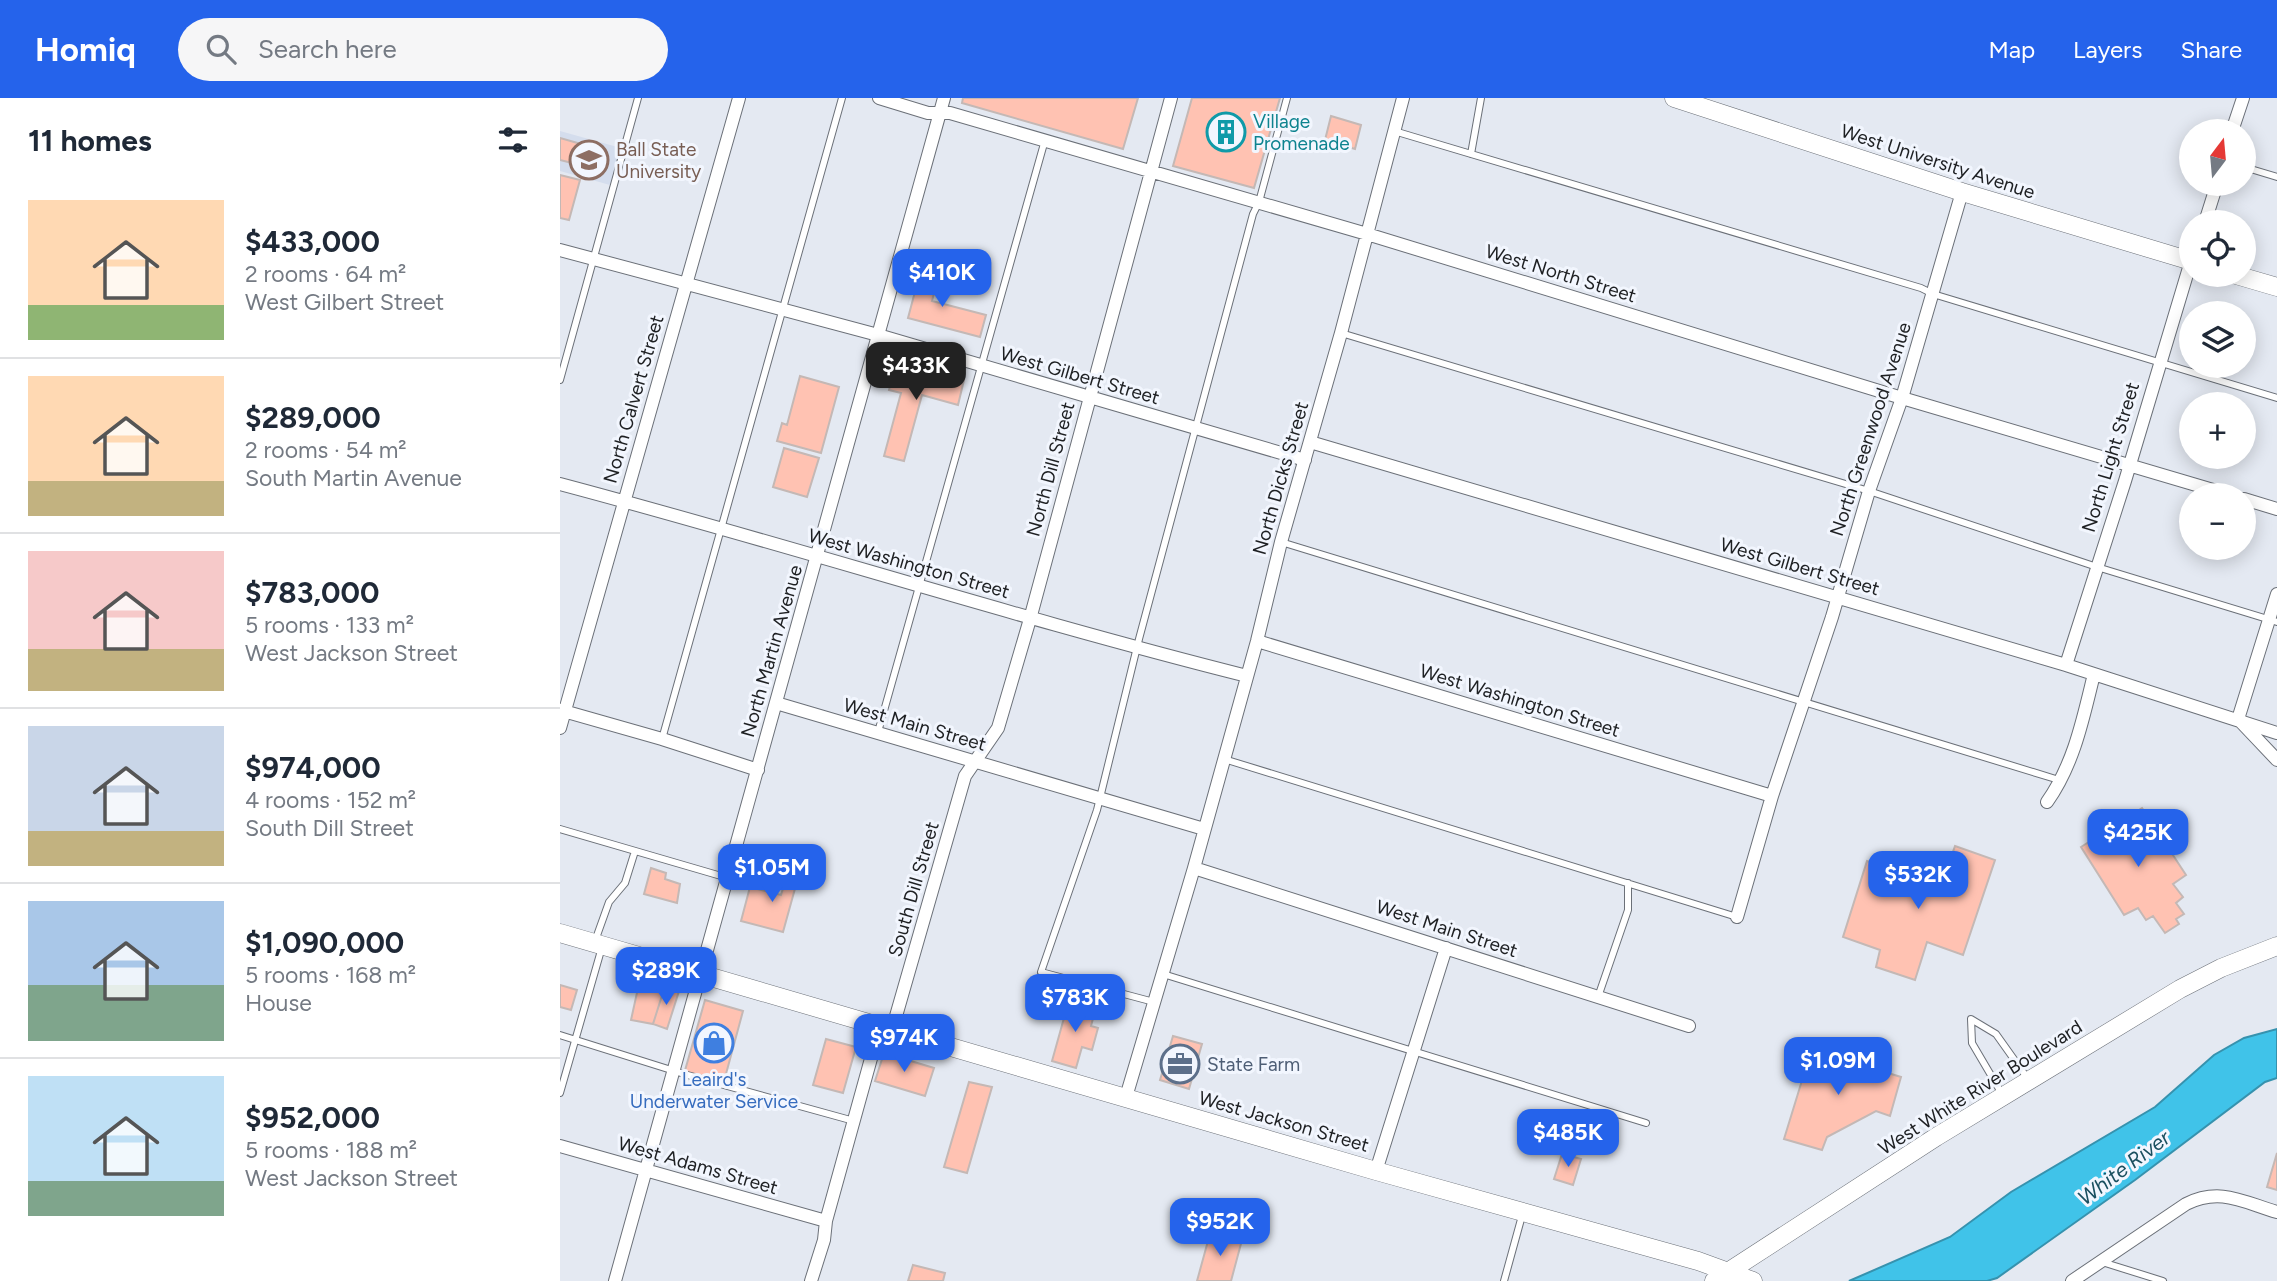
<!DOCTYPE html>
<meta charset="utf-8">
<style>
:root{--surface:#fff;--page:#f6f6f7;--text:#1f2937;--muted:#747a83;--line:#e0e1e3;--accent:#2563eb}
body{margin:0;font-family:Figtree,sans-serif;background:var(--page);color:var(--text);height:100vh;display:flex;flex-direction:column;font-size:26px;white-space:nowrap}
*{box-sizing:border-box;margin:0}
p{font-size:23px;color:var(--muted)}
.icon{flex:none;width:38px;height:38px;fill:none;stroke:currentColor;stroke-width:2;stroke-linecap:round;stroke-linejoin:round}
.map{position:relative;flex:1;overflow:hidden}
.drawer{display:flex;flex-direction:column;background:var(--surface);width:560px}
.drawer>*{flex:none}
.needle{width:46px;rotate:16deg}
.controls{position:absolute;left:1619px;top:21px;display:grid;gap:14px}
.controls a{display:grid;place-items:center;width:77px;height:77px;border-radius:50%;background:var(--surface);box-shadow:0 4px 18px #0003;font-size:35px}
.price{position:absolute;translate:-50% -60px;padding:0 16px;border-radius:14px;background:var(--accent);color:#fff;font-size:23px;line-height:46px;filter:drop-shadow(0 2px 4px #0008)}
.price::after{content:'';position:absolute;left:50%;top:42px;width:21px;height:16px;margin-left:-10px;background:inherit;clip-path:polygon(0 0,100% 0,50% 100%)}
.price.on{background:#222;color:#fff}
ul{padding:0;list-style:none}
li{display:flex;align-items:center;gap:21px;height:175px;padding:0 28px}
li+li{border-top:2px solid var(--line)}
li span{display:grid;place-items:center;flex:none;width:196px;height:140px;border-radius:0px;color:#555}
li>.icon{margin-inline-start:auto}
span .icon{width:84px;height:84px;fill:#fffc;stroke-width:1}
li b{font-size:30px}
h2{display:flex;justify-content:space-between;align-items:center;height:84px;padding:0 28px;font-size:30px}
header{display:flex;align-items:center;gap:42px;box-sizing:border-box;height:98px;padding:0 35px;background:var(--accent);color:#fff}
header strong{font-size:33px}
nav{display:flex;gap:38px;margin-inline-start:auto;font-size:24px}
.search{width:490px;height:63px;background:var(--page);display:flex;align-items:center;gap:18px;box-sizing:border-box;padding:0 24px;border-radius:38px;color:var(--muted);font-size:26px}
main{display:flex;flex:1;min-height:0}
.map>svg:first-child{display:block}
</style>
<header>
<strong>Homiq</strong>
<div class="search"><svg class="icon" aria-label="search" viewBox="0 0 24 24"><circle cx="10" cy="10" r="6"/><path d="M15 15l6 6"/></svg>Search here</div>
<nav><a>Map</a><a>Layers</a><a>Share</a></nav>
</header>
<main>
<section class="drawer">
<h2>11 homes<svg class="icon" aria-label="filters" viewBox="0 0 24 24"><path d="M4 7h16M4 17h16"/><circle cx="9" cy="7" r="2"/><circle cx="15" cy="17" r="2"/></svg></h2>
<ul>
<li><span style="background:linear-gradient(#ffd9b3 75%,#8fb573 0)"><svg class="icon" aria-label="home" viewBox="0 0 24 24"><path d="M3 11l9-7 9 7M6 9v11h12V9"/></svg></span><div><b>$433,000</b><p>2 rooms · 64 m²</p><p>West Gilbert Street</p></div></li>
<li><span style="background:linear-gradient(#ffd9b3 75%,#c2b280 0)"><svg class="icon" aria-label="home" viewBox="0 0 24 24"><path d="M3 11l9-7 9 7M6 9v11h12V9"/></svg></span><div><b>$289,000</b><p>2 rooms · 54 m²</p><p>South Martin Avenue</p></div></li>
<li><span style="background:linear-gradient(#f6c9c9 70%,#c2b280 0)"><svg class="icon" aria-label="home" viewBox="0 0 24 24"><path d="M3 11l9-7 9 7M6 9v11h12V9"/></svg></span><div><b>$783,000</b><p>5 rooms · 133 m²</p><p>West Jackson Street</p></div></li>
<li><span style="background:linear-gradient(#c9d6e8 75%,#c2b280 0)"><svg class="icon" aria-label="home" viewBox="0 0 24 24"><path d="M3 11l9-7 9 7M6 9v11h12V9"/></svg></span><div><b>$974,000</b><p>4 rooms · 152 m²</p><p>South Dill Street</p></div></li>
<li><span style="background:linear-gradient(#a9c7e8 60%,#7fa58c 0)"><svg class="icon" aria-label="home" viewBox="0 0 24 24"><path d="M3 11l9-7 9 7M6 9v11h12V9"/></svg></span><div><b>$1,090,000</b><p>5 rooms · 168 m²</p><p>House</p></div></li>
<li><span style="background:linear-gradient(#bfe0f5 75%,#7fa58c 0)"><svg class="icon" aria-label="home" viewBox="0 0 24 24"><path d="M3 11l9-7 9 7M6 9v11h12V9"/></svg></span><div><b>$952,000</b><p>5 rooms · 188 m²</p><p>West Jackson Street</p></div></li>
</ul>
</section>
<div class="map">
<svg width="1717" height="1183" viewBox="0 0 1717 1183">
<rect width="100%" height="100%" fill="#e4e9f2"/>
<!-- built -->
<path fill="#d4dded" d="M0 33 61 50 50 87 0 73Z"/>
<!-- water -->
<path fill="#40c3e9" stroke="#3692ae" stroke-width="2" d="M1717 931V980L1705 984 1575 1082 1437 1180 1427 1183H1289L1390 1139 1451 1094 1595 1009 1654 957 1684 940Z"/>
<!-- building -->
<path fill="#ffc2b2" stroke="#c4b8b5" stroke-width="2" d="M403 0H578L563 51 402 5Z
M632 0H720L694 90 613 68Z
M771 18 801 27 795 51 765 42Z
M0 40 21 46 16 66 0 62Z
M0 77 20 82 9 122 0 120Z
M361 171 379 175 372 203 426 217 420 239 348 220Z
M337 264 404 282 398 307 362 297 344 363 324 358 341 295 329 292Z
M240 278 279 289 261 355 217 343 222 325 227 327Z
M224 350 259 360 247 399 213 389Z
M1582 710 1626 777 1613 786 1623 799 1616 805 1624 816 1616 821 1619 826 1605 835 1593 818 1586 822 1578 810 1564 817 1521 749Z
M1395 748 1435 762 1403 857 1367 844 1355 882 1316 869 1320 852 1283 839 1307 763 1382 785Z
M91 770 106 775 105 781 120 786 117 805 84 796Z
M229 771 247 776 244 789 236 787 223 834 181 823 190 789 221 797Z
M80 881 105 888 93 926 71 922Z
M0 887 17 892 11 912 0 909Z
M105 888 119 893 107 931 93 926Z
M145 902 183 913 163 987 124 976Z
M509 902 536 909 531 928 538 930 532 952 522 949 516 970 492 963Z
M613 938 642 946 629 991 600 982Z
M266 941 296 949 283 995 253 987Z
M1252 950 1287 962 1290 959 1307 964 1305 968 1341 979 1330 1018 1316 1013 1267 1039 1262 1052 1224 1041Z
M324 955 374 970 365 998 315 983Z
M409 984 432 989 407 1075 384 1069Z
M996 1017 1013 1022 1008 1041 991 1036Z
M1022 1028 1032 1032 1026 1048 1016 1044Z
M1717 1055V1092L1707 1089Z
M1002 1056 1021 1061 1013 1087 994 1081Z
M651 1132 682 1142 671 1183H637Z
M353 1167 385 1175 383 1183H348Z"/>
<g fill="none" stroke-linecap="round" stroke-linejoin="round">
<defs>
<path id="lane" d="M834 33 1361 190 1373 196 1717 300
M911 56 921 0
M1684 69 1717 79
M781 235 1309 393 1537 469 1717 524
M0 282 78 0
M721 444 1499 682
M318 634 485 42
M102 641 282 0
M664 661 1177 819
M0 731 168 780
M35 843 49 804 65 785 75 753
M603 876 1086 1025
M1038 899 1068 812V785
M594 904 481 874 537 712 579 541 693 116 699 104 727 0
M0 937 124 976 294 1023
M0 995 42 849
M1442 996 1412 945 1411 921 1436 936 1468 981
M1542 1164 1603 1183
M944 1183 963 1114"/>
<path id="street" d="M319 0 368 15H390L807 136 1342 300 1670 397
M1672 33 1683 0
M1645 124 1657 86
M0 152 318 237 745 362
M750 344 1506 567 1717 635
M0 386C230 447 456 520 687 578
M1684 401 1717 411
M1717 496 1679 618 1681 624 1717 662
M697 543 1212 698
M1506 567 1565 383 1631 163
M216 605 644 731
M0 612 102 641 198 672
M0 630 179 0
M1487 704C1514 666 1523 621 1534 576
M634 770 1129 928
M1177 819 1212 698 1272 519 1309 393 1342 300 1402 94
M332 932 405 678 438 630 470 521 611 0
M566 999 634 770 697 543 721 444 781 235 843 0
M0 1048 266 1123
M816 1073 886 850
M55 1183 384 0
M251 1183 264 1142 266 1123 320 928
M1512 1183 1626 1106C1660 1089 1683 1104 1717 1114"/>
<path id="secondary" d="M1114 0 1402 94 1631 163
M1676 177 1717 189
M0 835 816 1073 1138 1163 1193 1183
M1154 1183 1376 1039 1620 891 1661 870 1717 848"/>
</defs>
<!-- lane casing -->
<use href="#lane" stroke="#6b7078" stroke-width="8"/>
<!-- street casing -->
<use href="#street" stroke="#6b7078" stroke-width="14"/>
<!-- secondary casing -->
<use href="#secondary" stroke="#6b7078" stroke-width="19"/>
<!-- lane -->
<use href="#lane" stroke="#fff" stroke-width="6"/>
<!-- street -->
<use href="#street" stroke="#fff" stroke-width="12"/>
<!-- secondary -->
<use href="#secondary" stroke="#fff" stroke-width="18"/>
</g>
<!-- icons -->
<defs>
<symbol id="building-ring" viewBox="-11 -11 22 22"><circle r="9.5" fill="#f2f6fe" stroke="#0f9aa8" stroke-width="1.5"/><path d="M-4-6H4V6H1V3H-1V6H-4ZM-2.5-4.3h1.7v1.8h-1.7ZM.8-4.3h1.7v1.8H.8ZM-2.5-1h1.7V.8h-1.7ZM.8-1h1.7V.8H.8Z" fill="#0f9aa8"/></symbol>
<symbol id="university-ring" viewBox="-11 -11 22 22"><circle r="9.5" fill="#f2f6fe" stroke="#8d6e63" stroke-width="1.5"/><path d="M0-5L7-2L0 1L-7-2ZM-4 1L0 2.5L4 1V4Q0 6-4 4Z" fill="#8d6e63"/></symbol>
<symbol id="shop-ring" viewBox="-11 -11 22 22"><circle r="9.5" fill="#f2f6fe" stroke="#3f7fe0" stroke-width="1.5"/><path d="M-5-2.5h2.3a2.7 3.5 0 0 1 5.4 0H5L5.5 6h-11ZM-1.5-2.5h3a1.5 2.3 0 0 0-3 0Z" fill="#3f7fe0"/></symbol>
<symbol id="office-ring" viewBox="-11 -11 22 22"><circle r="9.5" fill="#f2f6fe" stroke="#5c6f8a" stroke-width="1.5"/><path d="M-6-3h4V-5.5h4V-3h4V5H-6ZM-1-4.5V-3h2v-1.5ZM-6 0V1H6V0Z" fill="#5c6f8a"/></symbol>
</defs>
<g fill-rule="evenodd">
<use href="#building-ring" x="644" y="12" width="44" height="44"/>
<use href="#university-ring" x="7" y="40" width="44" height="44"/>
<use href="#shop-ring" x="132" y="923" width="44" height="44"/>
<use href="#office-ring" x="598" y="944" width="44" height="44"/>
</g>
<g text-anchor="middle" stroke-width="6" stroke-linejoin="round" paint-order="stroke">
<!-- culture labels -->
<g font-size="19" fill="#0d838f" stroke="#f2f6fe" text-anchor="start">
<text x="693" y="30">Village<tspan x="693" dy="22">Promenade</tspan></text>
</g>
<!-- education labels -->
<g font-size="19" fill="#785e54" stroke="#f2f6fe" text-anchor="start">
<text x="56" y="58">Ball State<tspan x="56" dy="22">University</tspan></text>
</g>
<!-- street labels -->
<g font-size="19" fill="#1e2023" stroke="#f2f6fe">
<text transform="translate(1378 63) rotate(18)" y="7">West University Avenue</text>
<text transform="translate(1001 175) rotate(17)" y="7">West North Street</text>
<text transform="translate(520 277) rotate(16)" y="7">West Gilbert Street</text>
<text transform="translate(73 301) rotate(-74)" y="7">North Calvert Street</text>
<text transform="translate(1310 331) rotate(-72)" y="7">North Greenwood Avenue</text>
<text transform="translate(1550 359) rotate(-73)" y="7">North Light Street</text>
<text transform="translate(490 371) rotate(-75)" y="7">North Dill Street</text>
<text transform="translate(720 380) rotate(-74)" y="7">North Dicks Street</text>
<text transform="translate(349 465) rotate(16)" y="7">West Washington Street</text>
<text transform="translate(1240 468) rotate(16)" y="7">West Gilbert Street</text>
<text transform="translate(211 553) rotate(-74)" y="7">North Martin Avenue</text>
<text transform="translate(960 602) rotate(17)" y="7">West Washington Street</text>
<text transform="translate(355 626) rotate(16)" y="7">West Main Street</text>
<text transform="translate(353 791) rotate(-74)" y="7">South Dill Street</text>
<text transform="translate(887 830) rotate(18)" y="7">West Main Street</text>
<text transform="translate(1420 989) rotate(-32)" y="7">West White River Boulevard</text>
<text transform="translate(724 1023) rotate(16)" y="7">West Jackson Street</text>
<text transform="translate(138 1067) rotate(16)" y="7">West Adams Street</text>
</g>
<!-- service labels -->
<g font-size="19" fill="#4e5e75" stroke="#f2f6fe" text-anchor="start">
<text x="647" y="973">State Farm</text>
</g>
<!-- shop labels -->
<g font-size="19" fill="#366cbe" stroke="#f2f6fe">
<text x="154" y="988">Leaird's<tspan x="154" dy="22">Underwater Service</tspan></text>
</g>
<!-- water labels -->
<g font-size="21" font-style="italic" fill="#1b5060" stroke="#f2f6fe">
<text transform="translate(1564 1070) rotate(-37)" y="7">White River</text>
</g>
</g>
</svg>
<div class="controls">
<a><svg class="needle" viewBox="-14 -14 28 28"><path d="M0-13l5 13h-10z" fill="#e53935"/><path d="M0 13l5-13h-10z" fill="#747a83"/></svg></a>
<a><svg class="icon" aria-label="locate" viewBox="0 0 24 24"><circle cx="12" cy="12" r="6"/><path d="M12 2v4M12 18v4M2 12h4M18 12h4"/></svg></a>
<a><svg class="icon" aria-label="layers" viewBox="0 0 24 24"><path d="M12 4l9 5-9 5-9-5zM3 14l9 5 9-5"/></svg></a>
<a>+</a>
<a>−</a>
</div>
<b class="price" style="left:382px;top:211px">$410K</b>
<b class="price on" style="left:356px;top:304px">$433K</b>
<b class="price" style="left:1578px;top:771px">$425K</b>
<b class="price" style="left:212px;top:806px">$1.05M</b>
<b class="price" style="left:1358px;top:813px">$532K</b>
<b class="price" style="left:106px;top:909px">$289K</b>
<b class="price" style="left:515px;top:936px">$783K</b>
<b class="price" style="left:344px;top:976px">$974K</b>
<b class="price" style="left:1278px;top:999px">$1.09M</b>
<b class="price" style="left:1008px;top:1071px">$485K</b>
<b class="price" style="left:660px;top:1160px">$952K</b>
</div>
</main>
